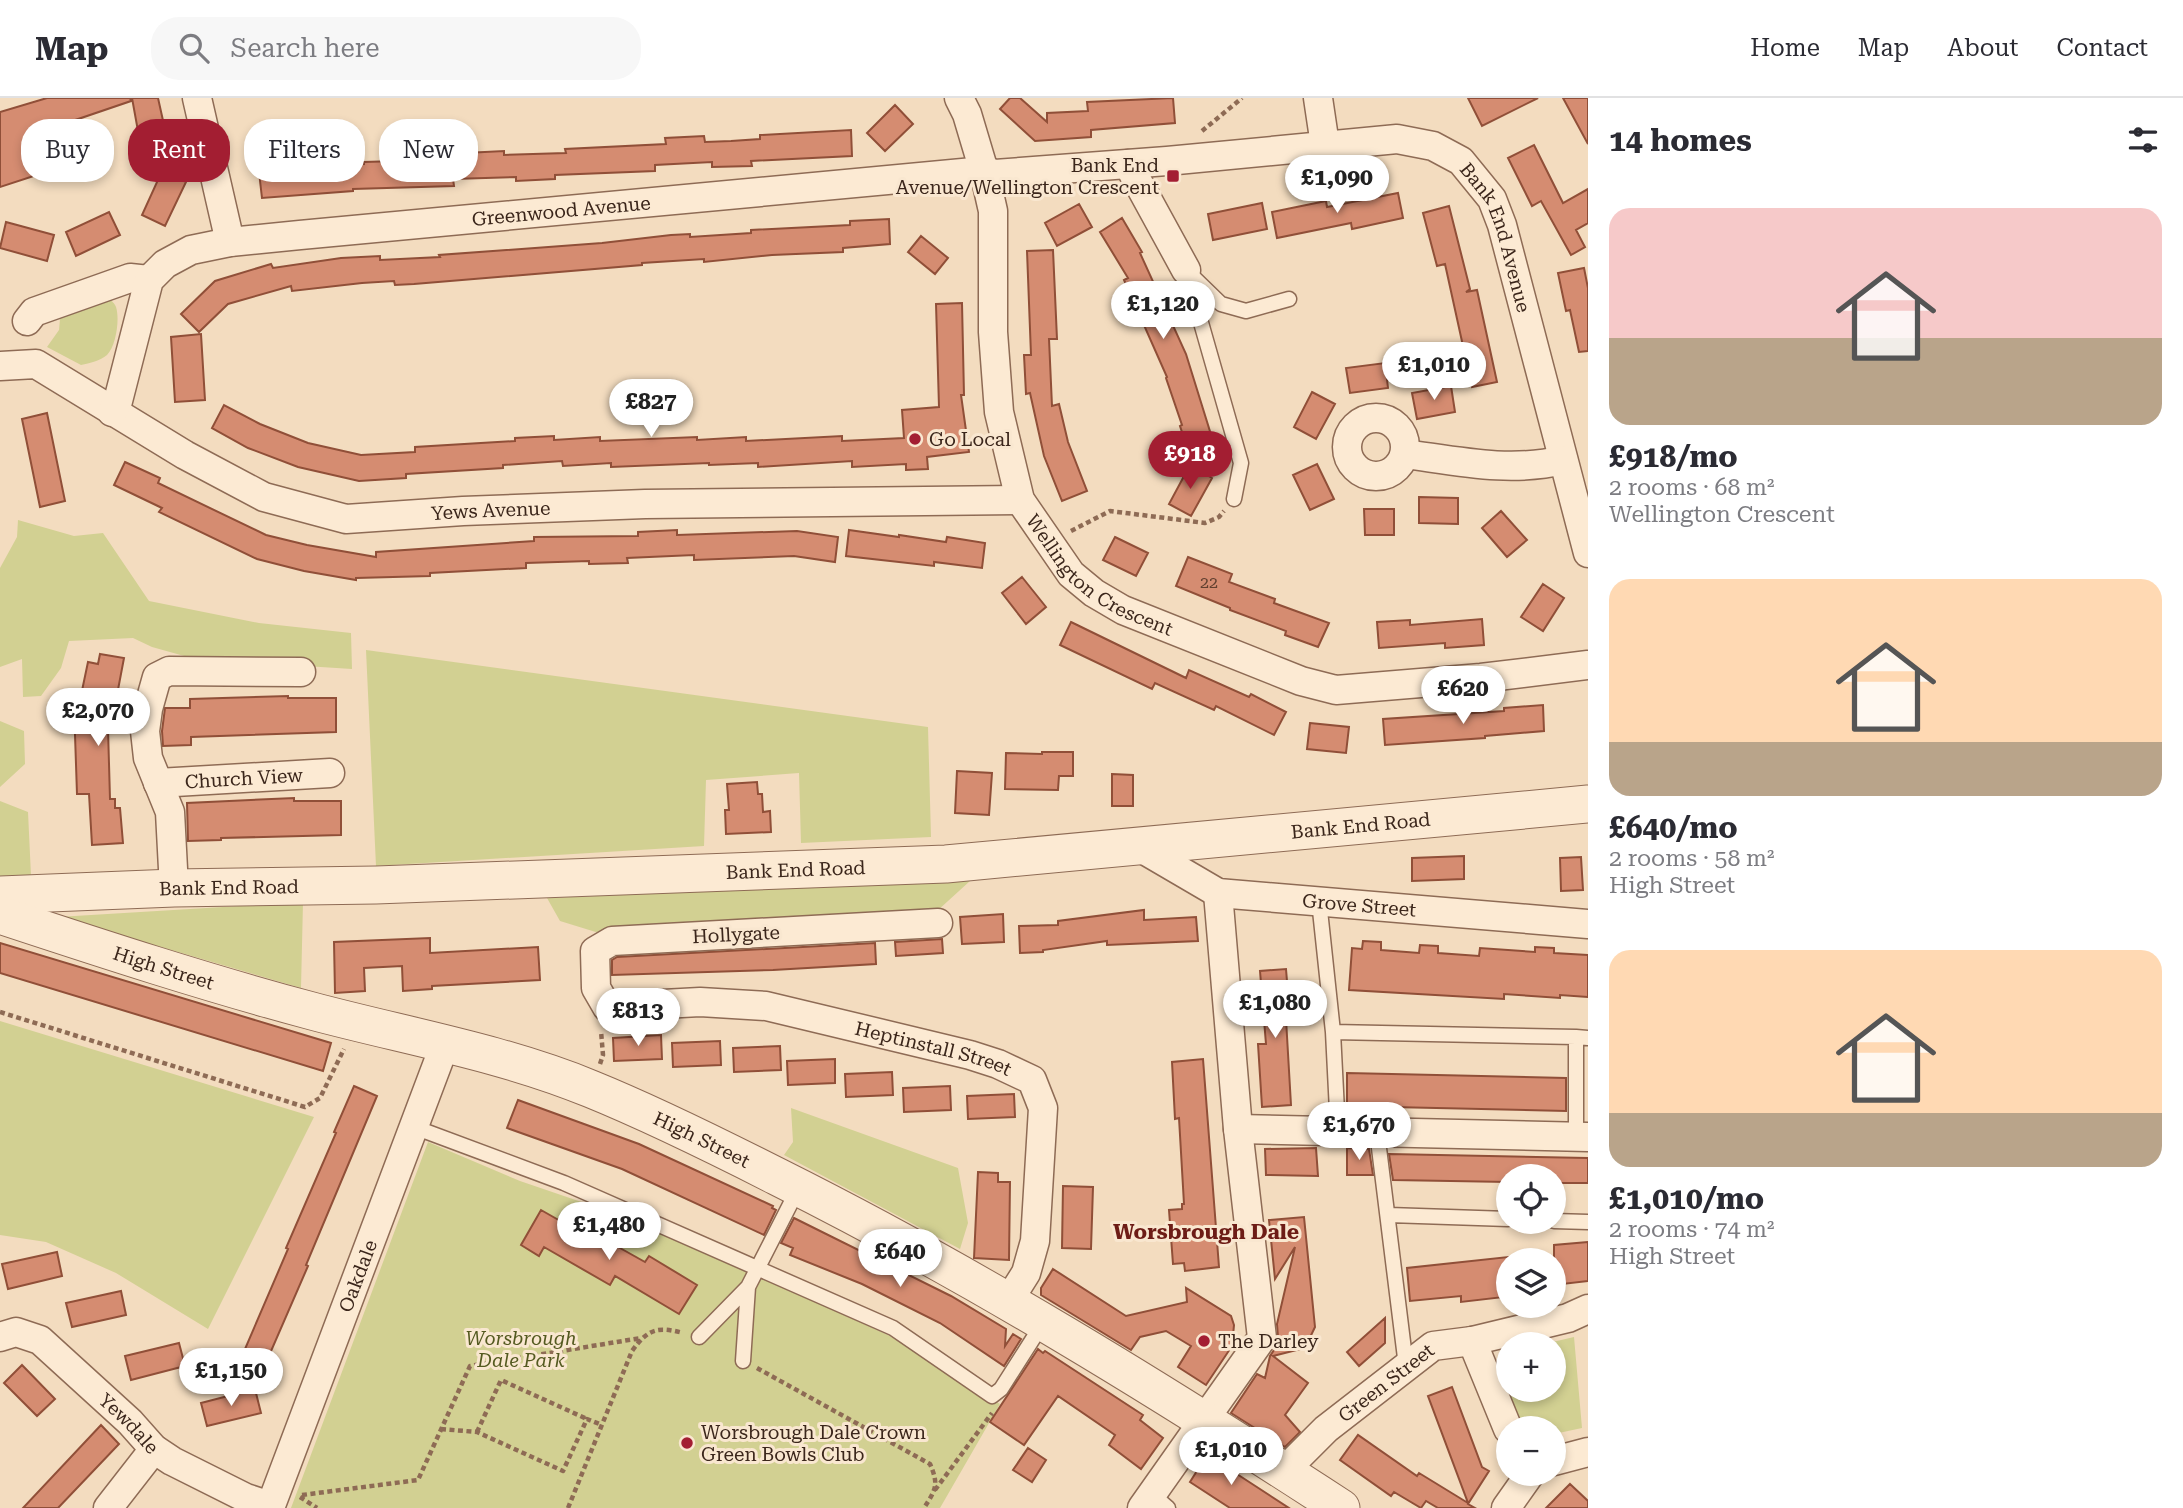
<!DOCTYPE html>
<meta charset="utf-8">
<style>
:root{--surface:#fff;--page:#f7f7f7;--text:#2b2b33;--muted:#7c7c81;--line:#e1e1e2;--accent:#a31e32}
body{margin:0;font-family:"Roboto Serif",serif;background:var(--page);color:var(--text);height:100vh;display:flex;flex-direction:column;font-size:26px;white-space:nowrap}
*{box-sizing:border-box;margin:0}
p{font-size:23px;color:var(--muted)}
.icon{flex:none;width:38px;height:38px;fill:none;stroke:currentColor;stroke-width:2;stroke-linecap:round;stroke-linejoin:round}
.map{position:relative;flex:1;overflow:hidden}
.drawer{display:flex;flex-direction:column;background:var(--surface);width:595px}
.drawer>*{flex:none}
.guide{position:absolute;left:21px;top:21px;width:665px;height:63px;display:flex;gap:14px}
.fabs{position:absolute;left:1496px;top:1066px;display:grid;gap:14px}
.fabs a{display:grid;place-items:center;width:70px;height:70px;border-radius:50%;background:var(--surface);box-shadow:0 4px 10px #0003;font-size:35px}
.price{position:absolute;translate:-50% -60px;padding:0 16px;border-radius:24px;background:#fff;color:#222;font-size:23px;line-height:46px;filter:drop-shadow(0 2px 4px #0008)}
.price::after{content:'';position:absolute;left:50%;top:42px;width:21px;height:16px;margin-left:-10px;background:inherit;clip-path:polygon(0 0,100% 0,50% 100%)}
.price.on{background:var(--accent);color:#fff}
ul{padding:0;list-style:none}
li{display:grid;align-content:center;gap:14px;height:371px;padding:0 21px}
li span{display:grid;place-items:center;height:217px;border-radius:21px;color:#555}
li>.icon{margin-inline-start:auto}
span .icon{width:126px;height:126px;fill:#fffc;stroke-width:1}
li b{font-size:30px}
h2{display:flex;justify-content:space-between;align-items:center;height:84px;padding:0 21px;font-size:30px}
.pill{padding:0 24px;border-radius:28px;background:var(--surface);box-shadow:0 4px 10px #0003;font-size:24px;line-height:63px}
.pill.on{background:var(--accent);color:#fff}
header{display:flex;align-items:center;gap:42px;box-sizing:border-box;height:98px;padding:0 35px;background:var(--surface);border-bottom:2px solid var(--line)}
header strong{font-size:33px}
nav{display:flex;gap:38px;margin-inline-start:auto;font-size:24px}
.search{width:490px;height:63px;background:var(--page);display:flex;align-items:center;gap:18px;box-sizing:border-box;padding:0 24px;border-radius:28px;color:var(--muted);font-size:26px}
main{display:flex;flex:1;min-height:0}
.map>svg:first-child{display:block}
</style>
<header>
<strong>Map</strong>
<div class="search"><svg class="icon" aria-label="search" viewBox="0 0 24 24"><circle cx="10" cy="10" r="6"/><path d="M15 15l6 6"/></svg>Search here</div>
<nav><a>Home</a><a>Map</a><a>About</a><a>Contact</a></nav>
</header>
<main>
<div class="map">
<svg width="1588" height="1410" viewBox="0 0 1588 1410">
<rect width="100%" height="100%" fill="#f3dcbf"/>
<!-- green -->
<path fill="#d2d092" d="M109 200C111 202 115 206 116 209 120 221 116 248 107 257 100 263 90 265 81 267L47 249 59 232 60 221 65 215Z
M18 422 74 438 103 435 149 503 259 525 351 535 352 571 195 561 152 549 133 540 69 543 61 570 41 598 23 599 22 561 0 569V470L17 439Z
M366 552 928 629 931 739 801 745 799 675 706 682 704 748 376 768Z
M0 623 24 633 25 666 0 689Z
M0 703 28 714 31 778 0 780Z
M970 783 937 813 599 835 560 823 547 800Z
M303 804 301 890 58 819Z
M0 923 314 1019 208 1231 116 1175 46 1144 0 1137Z
M791 1010 958 1070 968 1125 960 1151 784 1057 793 1044Z
M428 1044 520 1083 643 1125 756 1177 888 1237 1000 1306 940 1410H291Z
M1574 1239 1582 1330 1554 1336V1330H1524C1511 1310 1499 1283 1505 1259L1508 1257V1292H1554V1246H1544Z"/>
<!-- building -->
<path fill="#d58c71" stroke="#904f38" stroke-width="2" d="M47 0H130L131 3 43 33 55 71 0 89V14Z
M132 0H158L164 27 138 33Z
M1010 0H1020L1047 24V15L1088 13 1087 4 1173 0 1175 25 1091 32V39L1035 43 1000 11Z
M1468 0H1538L1482 28Z
M1563 0H1588V46Z
M895 7 913 26 885 53 867 35Z
M851 32 852 58 751 63 752 68 712 69V64L655 67V73L555 77V81L516 83V79L453 81 454 88 353 91V93L262 100 259 74 364 66V64L465 61V55L504 53V57L566 55 565 51 666 46 665 40 704 38 705 44 731 43 760 41V37Z
M1534 47 1563 105 1588 91V125L1576 132 1585 149 1571 157 1541 103 1532 108 1508 60Z
M162 73 186 84 165 128 142 117Z
M1398 95 1403 120 1352 131 1351 125 1277 140 1272 114 1326 103 1327 109Z
M1262 105 1267 131 1213 142 1208 116Z
M1079 106 1092 129 1057 148 1045 125Z
M1449 108 1470 191 1466 194 1477 192 1497 284 1472 289 1445 166 1437 168 1423 115Z
M109 114 120 137 76 158 66 134Z
M1122 120 1142 154 1140 155 1186 256 1217 356 1192 365 1180 328 1182 327 1166 280 1167 279 1124 182 1128 180 1100 134Z
M889 121 890 146 843 150V154L772 157 704 164V161L642 165V167L414 186 395 187 394 183 362 185 292 193 291 188 228 206 199 234 181 216 215 183 271 166 273 170 341 160 380 158V162L440 159 439 157 602 145 671 137 690 136V139L751 135V132L850 127V123Z
M6 124 54 137 47 163 0 150Z
M921 138 948 160 935 176 908 154Z
M1053 152 1057 241H1049L1052 308 1059 306 1068 344 1087 393 1062 403 1044 358 1030 295 1026 296 1024 257H1031L1027 153Z
M1584 170 1588 190V253L1579 254 1570 212 1566 213 1558 175Z
M962 205 964 297H961L969 354 927 359 928 371 906 372V366L852 369V363L758 369V365L709 367V365L611 369V365L563 368 562 363 503 367V370L406 376V380L359 383 298 369 248 350 212 330 224 307 260 326 308 345 361 357 415 354V349L515 343V340L554 338V342L600 339V343L697 339V342L746 339V343L842 338V343L904 340 902 312 939 309 936 206Z
M201 236 205 302 175 304 171 239Z
M1385 265 1388 290 1350 295 1346 270Z
M1451 288 1455 314 1417 321 1412 295Z
M1312 294 1335 306 1316 341 1294 329Z
M47 315 65 403 40 409 22 321Z
M125 364 160 380 158 385 266 437 307 447 376 459V454L534 443V439L638 438V434L677 432V437L797 433 838 439 835 464 794 458 694 462V457L627 460 628 465 589 466V463L526 465V470L430 475V478L356 480V482L304 473 257 461 159 414 162 410 114 387Z
M1317 366 1334 401 1310 412 1293 377Z
M1190 367 1212 380 1191 418 1169 406Z
M1419 399 1458 400V426L1419 425Z
M1364 411H1394V437H1365Z
M1501 413 1527 442 1507 459 1482 430Z
M849 432 899 439V437L946 444 947 439 985 445 982 470 934 464V468L846 458Z
M1115 439 1148 455 1136 478 1103 462Z
M1188 459 1232 476 1229 484 1275 501 1274 505 1329 525 1318 549 1285 537 1286 533 1230 512V510L1176 488Z
M1022 479 1046 509 1026 526 1002 495Z
M1543 486 1564 500 1543 533 1521 519Z
M1482 521 1484 547 1445 550V545L1379 550 1377 524 1410 522V527Z
M1071 524 1186 580 1189 572 1249 599 1251 596 1286 614 1274 637 1216 608 1214 612 1155 585 1152 591 1060 547Z
M100 556 124 560 117 597 107 595 110 701H115V710H120L123 745 92 747 89 696H77L74 607H79L88 564 98 566Z
M288 598V600H336V634L191 639V647L163 648 162 633 165 610H190V601Z
M1543 607 1544 633 1485 638V640L1385 647 1383 621 1504 613V610Z
M1310 625 1349 629 1346 655 1307 651Z
M1042 654H1073V678H1059L1058 692 1005 691 1006 655 1042 656Z
M957 673 992 675 989 717 955 715Z
M1112 676 1133 677V708H1112Z
M757 684 758 696H762L763 714 770 713 771 734 726 736 725 712H729L727 686Z
M294 700V703H341V737L221 740V742L188 743 187 705Z
M1464 758V781L1412 783V760Z
M1581 759 1583 792 1561 793 1560 760Z
M1144 812V822L1196 819 1198 843 1107 847V843L1043 852V854L1020 855 1019 828 1058 827V823Z
M1003 816 1004 844 962 846 960 819Z
M430 840V855L538 849 540 882 432 888V891L403 893 402 868 364 870 365 893 335 895 334 844Z
M942 841 943 855 896 858 895 844Z
M1363 843 1381 844V852L1419 855 1420 847 1438 848V855L1479 858 1480 850 1535 854V849L1554 850V855L1588 857V899L1560 897V900L1504 896V901L1349 892 1352 850 1362 851Z
M0 845 331 945 323 973 0 875Z
M875 845 876 866 773 872 612 877V862L617 859Z
M1286 871 1290 920 1286 921 1291 1007 1262 1009 1258 946H1266L1260 873Z
M661 937 662 961 614 963 613 940Z
M720 943 721 967 673 969 672 945Z
M780 948 781 972 734 974 733 950Z
M835 961V985L788 987 787 963Z
M1203 961 1219 1169 1185 1173 1184 1165 1173 1166 1169 1112 1182 1111V1106H1184L1179 1020 1175 1021 1172 964Z
M892 974 893 997 846 999 845 976Z
M1347 975 1566 980V1013L1347 1008Z
M354 988 377 998 306 1167 308 1168 265 1267 242 1258 288 1151 286 1150 336 1035 334 1034Z
M950 988 951 1012 904 1014 903 990Z
M1014 996 1015 1019 968 1021 967 998Z
M518 1002 639 1046 773 1108 772 1110 776 1112 764 1137 622 1071 507 1030Z
M1316 1050 1318 1078 1266 1077 1265 1051Z
M1347 1050 1369 1051 1373 1077H1347Z
M1389 1056 1588 1060V1085H1554V1078H1508V1084L1393 1082Z
M978 1074 998 1075V1084H1010L1009 1162 974 1160Z
M1063 1088 1093 1089 1091 1151 1062 1150Z
M541 1112 592 1141 595 1136 645 1164 649 1158 697 1187 679 1216 615 1178 610 1187 544 1149 539 1158 521 1147Z
M1304 1119 1315 1229 1305 1250 1273 1258 1308 1285 1285 1317 1300 1334 1285 1349 1231 1315 1257 1276 1265 1280 1270 1258 1276 1249 1278 1239 1277 1226 1295 1149 1275 1181 1269 1122Z
M794 1120 951 1198 1006 1231 1005 1248 1013 1236 1021 1241 1004 1268 940 1225 862 1186 790 1157 793 1150 781 1145Z
M1588 1144V1183L1554 1187V1147Z
M57 1154 62 1178 8 1191 2 1166Z
M1508 1159V1195L1503 1196 1504 1199 1461 1204V1198L1410 1203 1407 1170Z
M1053 1171 1126 1218 1187 1204 1186 1190 1231 1218 1234 1227 1232 1248 1206 1287 1178 1269 1191 1248 1166 1233 1140 1239 1131 1252 1041 1197V1190Z
M121 1193 126 1217 72 1229 66 1205Z
M1385 1220V1245L1359 1268 1347 1254Z
M179 1245 185 1268 131 1282 125 1258Z
M1038 1251 1043 1255 1045 1253 1143 1317 1140 1322 1163 1340 1141 1371 1109 1347 1115 1337 1058 1298 1024 1347 990 1324Z
M22 1267 55 1301 37 1318 4 1285Z
M1452 1289 1482 1369 1489 1373 1468 1406 1475 1410H1438L1426 1403 1421 1410 1394 1394 1391 1398 1340 1362 1358 1337 1417 1378 1419 1375 1468 1405 1428 1298Z
M255 1291 261 1315 207 1328 201 1305Z
M101 1327 119 1346 58 1410H23Z
M1028 1350 1046 1362 1032 1384 1013 1372Z
M1207 1357 1220 1365 1289 1410H1230L1190 1384Z
M1570 1386 1588 1403V1410H1546Z"/>
<g fill="none" stroke-linecap="round" stroke-linejoin="round">
<defs>
<path id="service" d="M1186 172 1241 365 1234 401
M1187 173 1221 206 1246 213 1289 201
M1319 803 1333 934 1576 939
M1333 934 1338 1033
M414 1029 564 1085 893 1230 992 1298 1001 1291 1043 1225
M1377 1034 1406 1268
M1576 1038V939L1588 940
M1389 1117 1508 1121
M1554 1123 1588 1124
M699 1239 748 1189
M743 1263 748 1189 798 1091
M1153 1397 1168 1410"/>
<g id="minor">
<path d="M197 0 230 144"/>
<path id="s1" d="M959 0 967 16 984 73 993 113V234L999 314 1020 402 1071 476 1094 495 1123 512 1301 583 1336 592 1481 580 1588 567"/>
<path d="M1318 0 1325 47"/>
<path d="M1128 66 1186 172"/>
<path d="M27 223 34 214 130 180 149 182"/>
<path id="s2" d="M0 268 36 266 185 357 264 399 346 421 463 413 645 406 1020 402"/>
<path id="s3" d="M112 314 118 303 149 182 165 166 191 152 230 144 300 137 984 73 995 76 1167 63 1397 41 1433 48 1461 63 1492 101 1502 127 1588 455"/>
<circle cx="1376" cy="349" r="29"/>
<path d="M1405 356C1457 363 1510 375 1563 362"/>
<path id="s4" d="M158 685 330 675"/>
<path id="s5" d="M1141 750 1218 795 1588 826"/>
<path d="M174 790 170 714 148 660 145 633 148 611 157 579 169 573 301 574"/>
<path id="s6" d="M938 825 612 843 595 853 596 890 607 909 700 904 766 908 970 957 998 966 1032 982 1043 1010 1035 1143 1026 1175 1009 1202"/>
<path d="M1238 1031 1588 1039"/>
<path id="s7" d="M0 1239 16 1234 40 1242 130 1324 154 1351 172 1363 246 1400 270 1408"/>
<path d="M1472 1243 1508 1331"/>
<path d="M1554 1363 1588 1354"/>
<path id="s8" d="M1287 1375 1293 1364 1326 1331 1433 1248 1472 1243 1568 1220 1588 1211"/>
<path d="M108 1410 154 1351"/>
<path id="s9" d="M270 1410 445 946"/>
<path d="M1142 1410 1262 1240 1238 1031 1218 795"/>
<path d="M1506 1410 1530 1376"/>
</g>
<g id="tertiary">
<path id="s10" d="M0 797 174 790 376 787 946 766 1588 706"/>
<path id="s11" d="M0 817C103 851 207 885 312 913 405 938 501 954 591 991 655 1017 717 1048 778 1079 974 1177 1158 1291 1341 1410"/>
</g>
</defs>
<!-- service casing -->
<use href="#service" stroke="#8e6b55" stroke-width="17"/>
<!-- minor casing -->
<use href="#minor" stroke="#8e6b55" stroke-width="31"/>
<!-- tertiary casing -->
<use href="#tertiary" stroke="#8e6b55" stroke-width="39"/>
<!-- path -->
<path stroke="#8e6b55" stroke-width="4.5" stroke-dasharray="5 3.5" stroke-linecap="butt" d="M1202 33 1242 0
M1071 433 1110 413 1205 425 1219 419 1224 413
M0 914 305 1009 320 1000 344 951
M600 966 603 957 601 933
M757 1270 930 1366C939 1387 936 1391 924 1410
M441 1331 477 1334 563 1373 587 1321 602 1327
M477 1334 501 1282 587 1321
M935 1392 992 1315
M302 1397 418 1382 470 1268 641 1240
M300 1399 317 1410
M568 1410 632 1253C648 1231 657 1228 683 1235"/>
<!-- service -->
<use href="#service" stroke="#fcead3" stroke-width="14"/>
<!-- minor -->
<use href="#minor" stroke="#fcead3" stroke-width="28"/>
<!-- tertiary -->
<use href="#tertiary" stroke="#fcead3" stroke-width="37"/>
</g>
<!-- markers -->
<g fill="#a31e32" stroke="#f9e7d0" stroke-width="2.5">
<rect x="1166" y="71" width="14" height="14" rx="3.5"/>
<circle cx="915" cy="341" r="7"/>
<circle cx="1204" cy="1243" r="7"/>
<circle cx="687" cy="1345" r="7"/>
</g>
<g text-anchor="middle" stroke-width="6" stroke-linejoin="round" paint-order="stroke">
<!-- number labels -->
<g font-size="16" fill="#624030">
<text x="1209" y="490">22</text>
</g>
<!-- poi labels -->
<g font-size="19" fill="#3b261b" stroke="#f9e7d0" text-anchor="start">
<text x="1159" y="74" text-anchor="end">Bank End<tspan x="1159" dy="22">Avenue/Wellington Crescent</tspan></text>
<text x="929" y="348">Go Local</text>
<text x="1218" y="1250">The Darley</text>
<text x="701" y="1341">Worsbrough Dale Crown<tspan x="701" dy="22">Green Bowls Club</tspan></text>
</g>
<!-- street labels -->
<g font-size="19" fill="#3b261b" stroke="#f9e7d0">
<text dy="7" stroke="none"><textPath href="#s3" startOffset="562">Greenwood Avenue</textPath></text>
<text dy="7" stroke="none"><textPath href="#s3" startOffset="1556">Bank End Avenue</textPath></text>
<text dy="7" stroke="none"><textPath href="#s2" startOffset="530">Yews Avenue</textPath></text>
<text dy="7" stroke="none"><textPath href="#s1" startOffset="523">Wellington Crescent</textPath></text>
<text dy="7" stroke="none"><textPath href="#s4" startOffset="86">Church View</textPath></text>
<text dy="7" stroke="none"><textPath href="#s10" startOffset="1363">Bank End Road</textPath></text>
<text dy="7" stroke="none"><textPath href="#s10" startOffset="796">Bank End Road</textPath></text>
<text dy="7" stroke="none"><textPath href="#s10" startOffset="229">Bank End Road</textPath></text>
<text dy="7" stroke="none"><textPath href="#s5" startOffset="231">Grove Street</textPath></text>
<text transform="translate(736 836) rotate(-3)" y="7">Hollygate</text>
<text dy="7" stroke="none"><textPath href="#s11" startOffset="172">High Street</textPath></text>
<text dy="7" stroke="none"><textPath href="#s6" startOffset="737">Heptinstall Street</textPath></text>
<text dy="7" stroke="none"><textPath href="#s11" startOffset="738">High Street</textPath></text>
<text dy="7" stroke="none"><textPath href="#s9" startOffset="248">Oakdale</textPath></text>
<text dy="7" stroke="none"><textPath href="#s8" startOffset="135">Green Street</textPath></text>
<text dy="7" stroke="none"><textPath href="#s7" startOffset="164">Yewdale</textPath></text>
</g>
<!-- park labels -->
<g font-size="19" font-style="italic" fill="#545a20" stroke="#f9e7d0">
<text x="521" y="1247">Worsbrough<tspan x="521" dy="22">Dale Park</tspan></text>
</g>
<!-- neighbourhood labels -->
<g font-size="21" font-weight="bold" fill="#6d1c16" stroke="#f9e7d0">
<text x="1206" y="1141">Worsbrough Dale</text>
</g>
</g>
</svg>
<div class="fabs">
<a><svg class="icon" aria-label="locate" viewBox="0 0 24 24"><circle cx="12" cy="12" r="6"/><path d="M12 2v4M12 18v4M2 12h4M18 12h4"/></svg></a>
<a><svg class="icon" aria-label="layers" viewBox="0 0 24 24"><path d="M12 4l9 5-9 5-9-5zM3 14l9 5 9-5"/></svg></a>
<a>+</a>
<a>−</a>
</div>
<b class="price" style="left:1337px;top:117px">£1,090</b>
<b class="price" style="left:1163px;top:243px">£1,120</b>
<b class="price" style="left:1434px;top:304px">£1,010</b>
<b class="price" style="left:651px;top:341px">£827</b>
<b class="price on" style="left:1190px;top:393px">£918</b>
<b class="price" style="left:1463px;top:628px">£620</b>
<b class="price" style="left:98px;top:650px">£2,070</b>
<b class="price" style="left:1275px;top:942px">£1,080</b>
<b class="price" style="left:638px;top:950px">£813</b>
<b class="price" style="left:1359px;top:1064px">£1,670</b>
<b class="price" style="left:609px;top:1164px">£1,480</b>
<b class="price" style="left:900px;top:1191px">£640</b>
<b class="price" style="left:231px;top:1310px">£1,150</b>
<b class="price" style="left:1231px;top:1389px">£1,010</b>
<div class="guide">
<a class="pill">Buy</a>
<a class="pill on">Rent</a>
<a class="pill">Filters</a>
<a class="pill">New</a>
</div>
</div>
<section class="drawer">
<h2>14 homes<svg class="icon" aria-label="filters" viewBox="0 0 24 24"><path d="M4 7h16M4 17h16"/><circle cx="9" cy="7" r="2"/><circle cx="15" cy="17" r="2"/></svg></h2>
<ul>
<li><span style="background:linear-gradient(#f6c9c9 60%,#b9a48a 0)"><svg class="icon" aria-label="home" viewBox="0 0 24 24"><path d="M3 11l9-7 9 7M6 9v11h12V9"/></svg></span><div><b>£918/mo</b><p>2 rooms · 68 m²</p><p>Wellington Crescent</p></div></li>
<li><span style="background:linear-gradient(#ffd9b3 75%,#b9a48a 0)"><svg class="icon" aria-label="home" viewBox="0 0 24 24"><path d="M3 11l9-7 9 7M6 9v11h12V9"/></svg></span><div><b>£640/mo</b><p>2 rooms · 58 m²</p><p>High Street</p></div></li>
<li><span style="background:linear-gradient(#ffd9b3 75%,#b9a48a 0)"><svg class="icon" aria-label="home" viewBox="0 0 24 24"><path d="M3 11l9-7 9 7M6 9v11h12V9"/></svg></span><div><b>£1,010/mo</b><p>2 rooms · 74 m²</p><p>High Street</p></div></li>
</ul>
</section>
</main>
